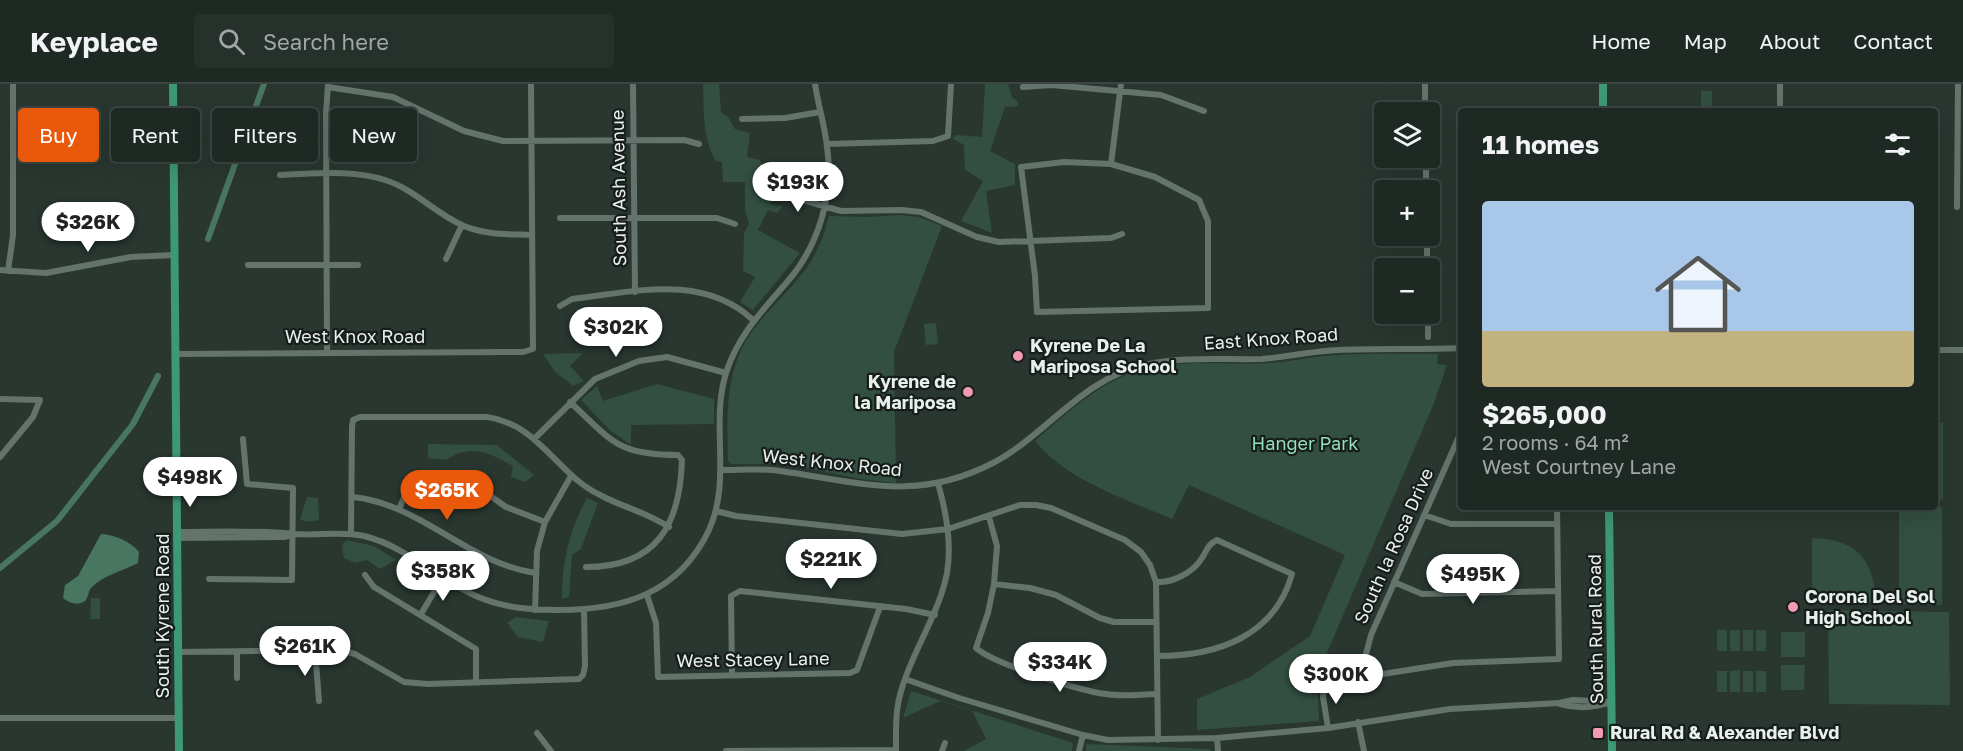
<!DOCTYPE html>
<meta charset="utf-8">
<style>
:root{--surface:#1f2924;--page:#27312c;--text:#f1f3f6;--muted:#a1a6a6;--line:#3c4541;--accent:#ea580c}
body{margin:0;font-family:"Golos Text",sans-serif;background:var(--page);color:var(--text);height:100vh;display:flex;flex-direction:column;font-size:22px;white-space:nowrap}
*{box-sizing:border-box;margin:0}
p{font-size:20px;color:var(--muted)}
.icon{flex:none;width:33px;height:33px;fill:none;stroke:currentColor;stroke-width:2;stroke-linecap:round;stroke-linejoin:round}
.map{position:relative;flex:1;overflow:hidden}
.sheet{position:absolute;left:1458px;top:24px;width:480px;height:402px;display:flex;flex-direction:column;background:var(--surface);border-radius:6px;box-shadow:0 6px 24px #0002,0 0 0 2px var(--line)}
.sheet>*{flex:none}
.banner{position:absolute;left:18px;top:24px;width:570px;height:54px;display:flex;gap:12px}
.controls{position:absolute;left:1374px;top:18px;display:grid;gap:12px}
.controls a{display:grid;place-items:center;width:66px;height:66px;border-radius:6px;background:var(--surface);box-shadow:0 6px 24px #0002,0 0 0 2px var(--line);font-size:30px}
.price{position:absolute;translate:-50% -51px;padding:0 14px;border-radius:21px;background:#fff;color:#222;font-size:20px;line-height:39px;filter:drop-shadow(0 2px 3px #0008)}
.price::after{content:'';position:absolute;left:50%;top:36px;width:18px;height:14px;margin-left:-9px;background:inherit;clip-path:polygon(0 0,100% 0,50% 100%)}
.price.active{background:var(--accent);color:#fff}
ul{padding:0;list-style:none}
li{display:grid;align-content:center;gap:12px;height:318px;padding:0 24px}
li span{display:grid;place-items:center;height:186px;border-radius:6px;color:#555}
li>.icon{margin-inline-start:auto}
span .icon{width:108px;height:108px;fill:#fffc;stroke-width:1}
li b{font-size:26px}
h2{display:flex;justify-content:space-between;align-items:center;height:72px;padding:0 24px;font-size:26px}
.pill{padding:0 21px;border-radius:6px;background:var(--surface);box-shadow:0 6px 24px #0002,0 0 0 2px var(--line);font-size:21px;line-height:54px}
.pill.active{background:var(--accent);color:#fff}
header{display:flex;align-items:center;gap:36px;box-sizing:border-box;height:84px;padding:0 30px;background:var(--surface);border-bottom:2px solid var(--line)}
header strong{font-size:28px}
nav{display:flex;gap:33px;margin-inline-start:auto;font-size:21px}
.search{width:420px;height:54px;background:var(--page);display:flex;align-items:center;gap:15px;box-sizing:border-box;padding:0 21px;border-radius:6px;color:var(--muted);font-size:22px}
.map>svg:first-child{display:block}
</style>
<header>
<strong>Keyplace</strong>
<div class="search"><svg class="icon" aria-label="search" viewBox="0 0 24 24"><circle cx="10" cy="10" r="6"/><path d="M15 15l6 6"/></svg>Search here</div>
<nav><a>Home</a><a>Map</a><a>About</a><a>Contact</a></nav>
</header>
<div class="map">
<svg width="1963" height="667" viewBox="0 0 1963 667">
<rect width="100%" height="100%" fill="#293730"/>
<!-- green -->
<path fill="#324f41" d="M703 0H719L721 28 728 33 735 45 750 49 747 73 760 76 768 102 766 113 771 121 783 122 777 129 768 126 758 146 800 169 753 226 740 218 755 193 743 187 744 149 749 140 745 127V98H723L722 78 716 77C702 54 704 27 703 0Z
M985 0H1008L1012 13 1018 18V22L1005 23 990 67 1015 80V101L986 107 992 149 961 137 983 97 965 86 964 61 953 55 956 51 982 53Z
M1701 7H1712V27H1701Z
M898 131 919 133 942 142 894 268 896 399 860 395 787 380H731L728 377C727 338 725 300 742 264 757 234 785 213 805 186 817 171 824 151 829 132L869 133Z
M936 239 938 260 926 261 924 240Z
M583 269 570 282 584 297 573 302 555 288 543 270Z
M1438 270 1437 280 1447 281 1434 319 1317 592 1319 637 1197 646V615L1250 593 1310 552 1345 471 1189 401 1172 435C1124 414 1069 398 1035 357 1061 334 1088 309 1119 294 1163 272 1222 282 1269 279 1288 278 1305 274 1324 272 1362 269 1400 270 1438 270Z
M657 300 714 315V340L631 341V361L610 346 581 316 597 302 603 317Z
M1935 339H1943V415L1935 418Z
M428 360 497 361 534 391 525 398 511 393 513 382C490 369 471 359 446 376L428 374Z
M307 413 318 414 319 436 306 438 300 435Z
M587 414 598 419 581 465 572 471 569 513 562 515C562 477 569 446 587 414Z
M1899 423H1942V521L1899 520Z
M1812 454C1856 455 1874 475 1876 518H1816L1812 514Z
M346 456 374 462 396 476 380 485 367 476 355 479 344 474 342 462Z
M91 514H100V535H90Z
M1828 526 1949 528 1950 621 1829 620Z
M516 533 549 537 543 558 518 553 507 539Z
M1717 546H1727V567H1717Z
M1730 546H1740V567H1730Z
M1743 546H1753V567H1743Z
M1756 546H1766V567H1756Z
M1781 548H1805V573H1781Z
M1781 581H1805L1804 606H1781Z
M1740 586V608H1730V587Z
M1717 587H1727V608H1717Z
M1743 587H1753V608H1743Z
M1756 587H1766V608H1756Z
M911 607 1073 659 1072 667H964L986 655 972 627 940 617 903 634Z
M1086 660 1210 665 1211 667H1086Z"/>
<!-- water -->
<path fill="#487660" d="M101 450C115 451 130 457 139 468L138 479C123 487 103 491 91 504 87 509 89 517 81 519 75 521 68 518 63 514L65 501 78 492Z"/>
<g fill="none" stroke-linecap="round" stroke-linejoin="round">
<!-- canal -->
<path stroke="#487660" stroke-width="6" d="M208 155 264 0
M0 484 57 437 133 340 158 292"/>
<!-- minor -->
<path stroke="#64746c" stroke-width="6" d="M633 0 635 208
M1425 0V28
M1780 0V27
M328 3 393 13 464 47 503 57 684 56 699 60
M1023 3 1052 1 1161 11 1204 27
M742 35 785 34 820 28
M827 60 933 57 948 52 951 0
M1426 74V106
M1064 78 1111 80 1155 93 1199 116 1208 137V224L1037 228 1035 192 1021 83Z
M1111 80 1121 0
M280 91C314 90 351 85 385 96 414 105 436 130 464 142 486 151 508 150 532 151
M778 109 841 127 902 126 921 128 977 153 999 158 1111 154 1122 150
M1957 123 1958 0
M560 134H717L735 140
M1427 152V184
M446 175 462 141
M248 181H358
M0 186 46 189 131 173 174 171
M8 187 13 151V0
M560 222 572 215C634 208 702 189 753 236
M1428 230V253
M1935 266H1963
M327 268 326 30 328 1
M177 270 523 268 533 265 531 0
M0 315 40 316 33 333 0 373
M570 318C612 357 617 371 678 371L682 376C680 442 656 483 586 483
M534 355 595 295 639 277 667 273 726 289
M721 386C741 386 761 384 780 387 860 398 915 419 993 379 1046 351 1082 295 1144 281 1183 272 1222 276 1262 275 1287 273 1313 267 1338 266 1379 264 1420 266 1461 264
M482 406 506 423 545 438
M353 413C421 420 468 479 535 489
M399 425 413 393
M716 427 736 432 902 450 948 445 1020 421H1036L1051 424 1125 456 1141 468 1150 481 1156 498 1158 656
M1424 431 1451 440H1557
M989 433 997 462 994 500 988 529 976 564C994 580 1081 607 1106 610 1122 613 1141 610 1157 610
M178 448C217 448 256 446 295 450 318 452 340 447 364 452 406 462 437 495 476 512 503 524 530 526 559 526 624 526 679 509 709 446 732 395 710 340 726 289 738 251 763 226 788 197 819 161 834 110 827 63 825 42 818 21 815 0
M351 450 352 343 353 336 360 333H487C541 341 555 390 602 412 625 424 646 428 669 443
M178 454 285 453 292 450
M365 491 374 503 476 565V599
M209 495 292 496 293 404 247 400 243 355
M1156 498C1172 499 1193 489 1202 474 1208 465 1207 461 1217 456L1292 490C1275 552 1217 572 1158 572
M1394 498 1422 510 1558 507
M994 500 1030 504 1056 511 1100 534 1114 538H1156
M647 511 656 539 658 593 850 589 857 586 880 523
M535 526 537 467 545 438 571 392
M421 530 443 493
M315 566 319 617
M177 568 340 566 355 570 404 598 428 600 579 595 583 591 585 582 584 526
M237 568V594
M732 591 731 512 740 507 906 525 935 531
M1370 591 1366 570 1371 551 1461 348
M905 595 959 614 1083 651 1108 656 1217 654 1328 644 1450 625 1559 619 1573 616 1612 618
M1560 620C1577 625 1594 624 1611 618
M0 634H178
M1358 638 1364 667
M1328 644 1323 613 1325 599 1453 579 1559 575 1557 423
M537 649 551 667
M1217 654 1218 667
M726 667 896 666
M896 667C896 645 895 625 902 604 914 564 939 530 947 489 952 458 946 428 938 399
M942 667 945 659
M1079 667 1083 651"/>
<!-- major -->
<path stroke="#3d9875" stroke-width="8" d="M173 0 179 667
M1603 0V27
M1609 423 1612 667"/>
</g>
<!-- markers -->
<g fill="#f19ab4" stroke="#171d1a" stroke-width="2">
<circle cx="1018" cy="272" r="6"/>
<circle cx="968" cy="308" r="6"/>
<circle cx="1793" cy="523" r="6"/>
<rect x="1592" y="643" width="12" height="12" rx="3"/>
</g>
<g text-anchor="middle" stroke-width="4.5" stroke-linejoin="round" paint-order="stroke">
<!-- street labels -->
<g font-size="18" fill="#e7f0eb" stroke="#171d1a">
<text transform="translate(619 104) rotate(-91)" y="6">South Ash Avenue</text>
<text x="355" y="259">West Knox Road</text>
<text transform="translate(1271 255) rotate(-4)" y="6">East Knox Road</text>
<text transform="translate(832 379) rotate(6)" y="6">West Knox Road</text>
<text transform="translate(1394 462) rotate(-66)" y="6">South la Rosa Drive</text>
<text transform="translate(163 532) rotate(-90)" y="6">South Kyrene Road</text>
<text transform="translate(1596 545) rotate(-91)" y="6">South Rural Road</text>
<text transform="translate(753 576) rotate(-1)" y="6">West Stacey Lane</text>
</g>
<!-- poi labels -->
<g font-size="18" font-weight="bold" fill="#e7f0eb" stroke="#171d1a" text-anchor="start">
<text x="1030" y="268">Kyrene De La<tspan x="1030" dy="21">Mariposa School</tspan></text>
<text x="956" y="304" text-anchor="end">Kyrene de<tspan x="956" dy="21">la Mariposa</tspan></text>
<text x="1805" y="519">Corona Del Sol<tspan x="1805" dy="21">High School</tspan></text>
<text x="1610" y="655">Rural Rd &amp; Alexander Blvd</text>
</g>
<!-- park labels -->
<g font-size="18" fill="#92dfb9" stroke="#171d1a">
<text x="1305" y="366">Hanger Park</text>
</g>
</g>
</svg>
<div class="controls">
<a><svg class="icon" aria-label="layers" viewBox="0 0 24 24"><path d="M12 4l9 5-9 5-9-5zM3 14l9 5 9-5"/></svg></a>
<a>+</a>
<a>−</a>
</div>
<b class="price" style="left:798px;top:129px">$193K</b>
<b class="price" style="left:88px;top:169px">$326K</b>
<b class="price" style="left:616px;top:274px">$302K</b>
<b class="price" style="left:190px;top:424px">$498K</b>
<b class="price active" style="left:447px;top:437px">$265K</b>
<b class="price" style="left:831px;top:506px">$221K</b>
<b class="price" style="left:443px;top:518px">$358K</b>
<b class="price" style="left:1473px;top:521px">$495K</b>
<b class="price" style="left:305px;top:593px">$261K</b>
<b class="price" style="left:1060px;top:609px">$334K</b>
<b class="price" style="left:1336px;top:621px">$300K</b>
<div class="banner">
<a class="pill active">Buy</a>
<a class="pill">Rent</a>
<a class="pill">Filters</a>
<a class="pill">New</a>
</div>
<section class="sheet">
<h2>11 homes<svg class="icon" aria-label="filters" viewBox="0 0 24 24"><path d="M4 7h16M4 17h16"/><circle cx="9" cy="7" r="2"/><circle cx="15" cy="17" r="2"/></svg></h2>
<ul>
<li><span style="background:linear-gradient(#a9c7e8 70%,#c2b280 0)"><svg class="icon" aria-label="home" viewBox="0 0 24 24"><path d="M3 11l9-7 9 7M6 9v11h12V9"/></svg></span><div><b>$265,000</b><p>2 rooms · 64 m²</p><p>West Courtney Lane</p></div></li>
</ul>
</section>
</div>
